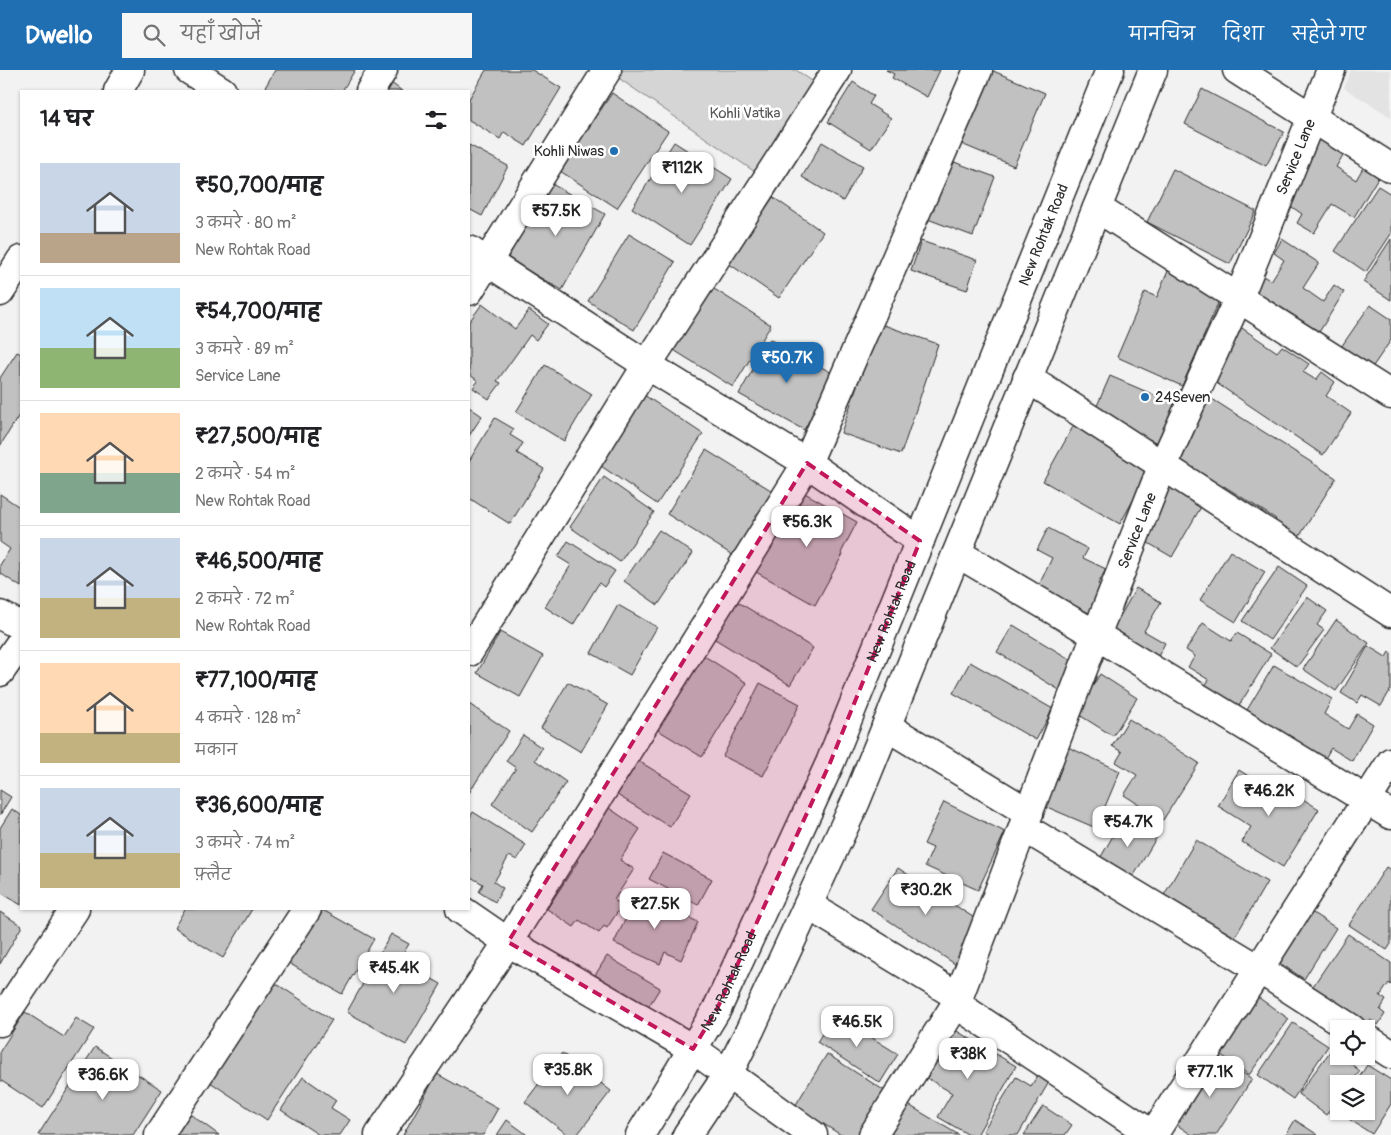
<!DOCTYPE html>
<html lang="hi">
<meta charset="utf-8">
<style>
:root{--surface:#fff;--page:#f6f6f6;--text:#202124;--muted:#757577;--line:#e0e0e0;--accent:#1f6fb2}
body{margin:0;font-family:Pangolin,"Playpen Sans Deva",sans-serif;background:var(--page);color:var(--text);height:100vh;display:flex;flex-direction:column;font-size:19px;white-space:nowrap}
*{box-sizing:border-box;margin:0}
p{font-size:16px;color:var(--muted)}
.icon{flex:none;width:28px;height:28px;fill:none;stroke:currentColor;stroke-width:2;stroke-linecap:round;stroke-linejoin:round}
.map{position:relative;flex:1;overflow:hidden}
.panel{position:absolute;left:20px;top:20px;width:450px;height:820px;display:flex;flex-direction:column;background:var(--surface);border-radius:0px;box-shadow:0 1px 4px #0004}
.panel>*{flex:none}
.tools{position:absolute;left:1330px;top:950px;display:grid;gap:10px}
.tools a{display:grid;place-items:center;width:45px;height:45px;border-radius:0px;background:var(--surface);box-shadow:0 1px 4px #0004;font-size:25px}
.price{position:absolute;translate:-50% -42px;padding:0 11px;border-radius:10px;background:#fff;color:#222;font-size:16px;line-height:32px;filter:drop-shadow(0 1px 2px #0008)}
.price::after{content:'';position:absolute;left:50%;top:30px;width:15px;height:11px;margin-left:-8px;background:inherit;clip-path:polygon(0 0,100% 0,50% 100%)}
.price.active{background:var(--accent);color:#fff}
ul{padding:0;list-style:none}
li{display:flex;align-items:center;gap:15px;height:125px;padding:0 20px}
li+li{border-top:1px solid var(--line)}
li span{display:grid;place-items:center;flex:none;width:140px;height:100px;border-radius:0px;color:#555}
li>.icon{margin-inline-start:auto}
span .icon{width:60px;height:60px;fill:#fffc;stroke-width:1}
li b{font-size:21px}
h2{display:flex;justify-content:space-between;align-items:center;height:60px;padding:0 20px;font-size:21px}
header{display:flex;align-items:center;gap:30px;box-sizing:border-box;height:70px;padding:0 25px;background:var(--accent);color:#fff}
header strong{font-size:24px}
nav{display:flex;gap:28px;margin-inline-start:auto;font-size:18px}
.search{width:350px;height:45px;background:var(--page);display:flex;align-items:center;gap:12px;box-sizing:border-box;padding:0 18px;border-radius:0px;color:var(--muted);font-size:19px}
.map>svg:first-child{display:block}
</style>
<header>
<strong>Dwello</strong>
<div class="search"><svg class="icon" aria-label="search" viewBox="0 0 24 24"><circle cx="10" cy="10" r="6"/><path d="M15 15l6 6"/></svg>यहाँ खोजें</div>
<nav><a>मानचित्र</a><a>दिशा</a><a>सहेजे गए</a></nav>
</header>
<div class="map">
<svg width="1391" height="1065" viewBox="0 0 1391 1065">
<rect width="100%" height="100%" fill="#f2f2f2"/>
<filter id="ink" filterUnits="userSpaceOnUse"><feTurbulence type="fractalNoise" baseFrequency=".02" numOctaves="2"/><feDisplacementMap in="SourceGraphic" scale="10" xChannelSelector="R" yChannelSelector="G"/><feConvolveMatrix kernelMatrix="1 2 1 2 8 2 1 2 1" color-interpolation-filters="sRGB"/></filter>
<g filter="url(#ink)">
<!-- built -->
<path fill="#e3e3e3" d="M1351 0H1391V47L1344 18Z"/>
<!-- green -->
<path fill="#d5d5d5" stroke="#808080" d="M617 0H796L815 13 758 104 614 5Z"/>
<!-- building -->
<path fill="#c1c1c1" stroke="#2b2b2b" d="M275 0H355L342 21H263Z
M486 0H532L561 18 526 76 504 62 500 69 469 50V29Z
M886 0H940L927 27 892 8 894 4Z
M991 0 1045 23 1014 96 952 70Z
M390 12 402 21H384Z
M853 12 874 26 869 34 891 48 871 79 828 52Z
M1202 19 1284 62 1266 96 1185 54Z
M612 23 668 61 617 138 560 101Z
M1317 63 1346 80 1336 97 1356 110 1364 96 1379 106 1354 147 1332 134 1314 163 1297 153 1302 144 1282 130 1314 82 1308 78Z
M674 72 732 109 690 175 632 138Z
M822 72 863 96 843 131 802 107Z
M469 75 508 96 482 146 469 139Z
M946 89 995 107 973 166 925 148Z
M1173 99 1256 141 1230 194 1147 152Z
M550 113 605 144 562 220 507 189Z
M1378 116 1391 124V164L1366 202 1335 181Z
M767 123 823 162 779 228 722 189Z
M629 164 675 192 634 260 588 231Z
M1282 169 1319 193 1303 218 1323 232 1334 215 1344 222 1316 267 1248 224 1260 204 1271 211 1284 190 1274 183Z
M1391 169V230L1363 212Z
M921 171 977 190 967 220 911 201Z
M1168 201 1222 224 1182 316 1117 287 1145 222 1157 227Z
M711 217 771 255 733 317 672 279Z
M482 234 515 259 529 240 548 254 536 270 530 265 497 311 501 313 489 329 473 318 478 311 469 304V252Z
M1370 235 1391 249V270L1369 302 1339 280Z
M878 253 938 274 901 384 841 363Z
M1239 256 1277 282 1282 276 1309 294 1303 302 1316 310 1322 302 1335 312 1326 326 1351 343 1323 385 1206 306Z
M770 269 834 304 804 360 739 324Z
M17 282 21 284V342L0 376V308Z
M545 295 592 324 564 371 516 342Z
M1110 306 1175 334 1158 373 1093 345Z
M644 325 703 364 657 434 598 394Z
M1209 327 1336 408 1294 475 1269 459 1276 449 1224 416 1217 426 1172 386Z
M469 337 482 346 469 366Z
M495 348 514 359 510 365 523 373 517 383 544 399 510 454 469 428V391Z
M1075 353 1152 396 1120 454 1043 411Z
M706 380 774 422 734 486 667 444Z
M604 407 654 442 620 492 570 457Z
M1171 410 1205 430 1172 487 1138 467Z
M801 421 857 452 841 483 843 484 815 535 756 502Z
M0 424 21 438V517L0 503V495L10 479 0 472Z
M1048 458 1088 479 1083 488 1106 499 1098 514 1104 517 1091 544 1038 517 1052 488 1037 480Z
M659 460 693 483 658 535 624 511Z
M568 471 615 501 604 517 599 513 573 555 545 537 571 495 558 487Z
M1230 481 1265 502 1236 552 1200 530Z
M1279 497 1307 516 1270 570 1242 551Z
M1136 518 1161 532 1144 561 1165 573 1155 592 1109 566Z
M1307 527 1327 541 1317 555 1324 560 1297 597 1270 578Z
M733 529 813 578 790 615 710 566Z
M618 535 657 557 630 605 591 583Z
M1336 550 1369 573 1336 621 1303 599Z
M1203 553 1231 571 1237 563 1271 584 1237 639 1203 619 1209 610 1188 597 1195 586 1186 580Z
M1013 555 1078 594 1061 621 997 582Z
M500 562 543 586 520 627 477 603Z
M1368 576 1386 587 1389 582 1391 583V619L1381 636 1362 625 1357 633 1341 623Z
M698 582 747 613 702 687 653 657Z
M970 592 1053 639 1036 670 953 623Z
M1274 595 1332 629 1324 644 1348 659 1357 644 1373 654 1352 691 1331 678 1320 697 1241 650Z
M1100 604 1137 628 1113 666 1076 643Z
M568 612 608 635 581 682 541 658Z
M760 613 800 634 763 706 723 686Z
M469 634 509 661 469 723Z
M1129 649 1199 693 1163 750 1124 725 1137 705 1116 692 1122 682 1112 676Z
M523 665 542 678 535 690 566 712 532 762 492 734 516 698 506 691Z
M1066 676 1120 701 1096 758 1040 734Z
M637 690 691 723 670 757 617 725Z
M1239 700 1275 723 1280 715 1319 739 1283 797 1242 772 1251 757 1218 736Z
M0 720 11 727 0 745Z
M600 732 640 759 620 790 634 799 614 830 622 835 607 858 604 856 599 863 579 850 574 857 547 839 578 791 567 783Z
M944 732 1005 762 978 820 925 796 933 778 924 774Z
M12 739 21 745V835L0 822V758Z
M1128 740 1161 760 1127 817 1095 797Z
M473 742 526 775 517 790 509 786 494 812 503 818 495 832 479 822 483 814 469 806V749Z
M1196 770 1267 812 1235 867 1164 825Z
M663 783 712 809 698 835 649 809Z
M1386 797 1391 800V874L1387 880 1349 855Z
M898 798 982 853 955 894 871 839Z
M638 823 698 852 681 890 665 882 660 894 614 873Z
M1305 838 1336 858 1304 909 1272 888Z
M185 839H252L223 888 174 858Z
M309 839H321L374 869 342 924 280 888Z
M0 842 22 856 0 894Z
M391 864 409 874 399 890 441 914 406 975 347 942Z
M1348 864 1391 893V915L1389 913 1380 926 1386 930 1380 940 1385 944 1378 955 1370 950 1364 959 1311 919Z
M607 886 660 918 642 947 589 915Z
M269 909 332 950 267 1050 204 1008Z
M1252 923 1289 949 1249 1005 1213 979Z
M25 942 64 967 76 948 94 959 43 1038 0 1010V981Z
M834 944 898 984 880 1013 817 972Z
M1293 953 1328 976 1293 1029 1258 1005Z
M950 957 1016 996 977 1065H969L938 1047 952 1023 922 1005Z
M95 977 162 1020 133 1065H38Z
M1332 979 1360 1001 1350 1014H1339V1029L1326 1045 1298 1024Z
M1212 982 1252 1009 1216 1065H1192L1168 1049Z
M562 983 611 1021 577 1065H568L525 1032Z
M827 984 888 1023 862 1065H841L795 1036Z
M1367 995 1391 1010V1034L1372 1064 1338 1042 1339 1040V1041H1366V1014H1355Z
M437 1004 498 1038 483 1065H403Z
M1038 1005 1049 1012 1018 1065H989L983 1061 1016 1007 1031 1016Z
M303 1007 336 1030 331 1038 350 1050 340 1065H319L281 1040Z
M902 1031 959 1065H882Z
M1043 1036 1072 1055 1065 1065H1024Z
M180 1037 219 1065H161Z
M507 1050 526 1064V1065H497Z
M1295 1050 1318 1065H1286Z"/>
<g fill="none" stroke-linecap="round" stroke-linejoin="round">
<defs>
<g id="minor">
<path d="M189 0 222 21"/>
<path d="M1237 0 1391 98"/>
<path d="M118 21 130 0"/>
<path d="M370 21 383 0"/>
<path d="M1097 138 1391 325"/>
<path d="M469 180 647 295 807 393 920 471"/>
<path d="M469 221 607 0"/>
<path d="M0 222 21 190"/>
<path d="M1027 308 1391 543"/>
<path d="M957 483 1096 565 1391 745"/>
<path d="M0 545 21 556"/>
<path d="M469 582 647 295 837 0"/>
<path d="M0 602 21 572"/>
<path d="M886 656 1029 743"/>
<path d="M1023 757 1259 899 1352 959"/>
<path d="M808 835 959 927"/>
<path d="M460 839 508 872 693 979 813 1065"/>
<path d="M956 934 1153 1065"/>
<path d="M0 952 75 839"/>
<path d="M1366 968 1391 984"/>
<path d="M159 1065 307 839"/>
<path d="M379 1065 508 872 807 393 978 0"/>
<path id="s1" d="M873 1065 956 934 1096 565 1162 397 1239 227 1331 0"/>
<path d="M1153 1065 1391 692"/>
</g>
<g id="major">
<path id="s2" d="M640 1065 717 939 830 693 1110 0"/>
<path d="M687 1065 728 1004 750 960 856 731 1153 0"/>
</g>
</defs>
<!-- minor casing -->
<use href="#minor" stroke="#2b2b2b" stroke-width="31"/>
<!-- major casing -->
<use href="#major" stroke="#2b2b2b" stroke-width="31"/>
<!-- minor -->
<use href="#minor" stroke="#fff" stroke-width="28"/>
<!-- major -->
<use href="#major" stroke="#fff" stroke-width="28"/>
</g>
</g>
<!-- marked area -->
<path fill="#c2185b" fill-opacity="0.2" stroke="#c2185b" stroke-width="4" stroke-dasharray="10 6" stroke-linejoin="round" d="M807 393 920 471 830 693 717 939 693 979 508 872Z"/>
<!-- markers -->
<g fill="#1f6fb2" stroke="#fff" stroke-width="2">
<circle cx="614" cy="81" r="5"/>
<circle cx="1145" cy="327" r="5"/>
</g>
<g text-anchor="middle" stroke-width="5" stroke-linejoin="round" paint-order="stroke">
<!-- park labels -->
<g font-size="15" fill="#565656" stroke="#fff">
<text x="745" y="48">Kohli Vatika</text>
</g>
<!-- poi labels -->
<g font-size="15" fill="#2b2b2b" stroke="#fff" text-anchor="end">
<text x="604" y="86">Kohli Niwas</text>
<text x="1155" y="332" text-anchor="start">24Seven</text>
</g>
<!-- street labels -->
<g font-size="15" fill="#2b2b2b" stroke="#fff">
<text dy="5" stroke="none"><textPath href="#s1" startOffset="1068">Service Lane</textPath></text>
<text dy="5" stroke="none"><textPath href="#s2" startOffset="988">New Rohtak Road</textPath></text>
<text dy="5" stroke="none"><textPath href="#s1" startOffset="662">Service Lane</textPath></text>
<text dy="5" stroke="none"><textPath href="#s2" startOffset="582">New Rohtak Road</textPath></text>
<text dy="5" stroke="none"><textPath href="#s2" startOffset="178">New Rohtak Road</textPath></text>
</g>
</g>
</svg>
<div class="tools">
<a><svg class="icon" aria-label="locate" viewBox="0 0 24 24"><circle cx="12" cy="12" r="6"/><path d="M12 2v4M12 18v4M2 12h4M18 12h4"/></svg></a>
<a><svg class="icon" aria-label="layers" viewBox="0 0 24 24"><path d="M12 4l9 5-9 5-9-5zM3 14l9 5 9-5"/></svg></a>
</div>
<b class="price" style="left:682px;top:124px">₹112K</b>
<b class="price" style="left:556px;top:167px">₹57.5K</b>
<b class="price active" style="left:787px;top:314px">₹50.7K</b>
<b class="price" style="left:807px;top:478px">₹56.3K</b>
<b class="price" style="left:1269px;top:747px">₹46.2K</b>
<b class="price" style="left:1128px;top:778px">₹54.7K</b>
<b class="price" style="left:926px;top:846px">₹30.2K</b>
<b class="price" style="left:655px;top:860px">₹27.5K</b>
<b class="price" style="left:394px;top:924px">₹45.4K</b>
<b class="price" style="left:857px;top:978px">₹46.5K</b>
<b class="price" style="left:968px;top:1010px">₹38K</b>
<b class="price" style="left:568px;top:1026px">₹35.8K</b>
<b class="price" style="left:1210px;top:1028px">₹77.1K</b>
<b class="price" style="left:103px;top:1031px">₹36.6K</b>
<section class="panel">
<h2>14 घर<svg class="icon" aria-label="filters" viewBox="0 0 24 24"><path d="M4 7h16M4 17h16"/><circle cx="9" cy="7" r="2"/><circle cx="15" cy="17" r="2"/></svg></h2>
<ul>
<li><span style="background:linear-gradient(#c9d6e8 70%,#b9a48a 0)"><svg class="icon" aria-label="home" viewBox="0 0 24 24"><path d="M3 11l9-7 9 7M6 9v11h12V9"/></svg></span><div><b>₹50,700/माह</b><p>3 कमरे · 80 m²</p><p>New Rohtak Road</p></div></li>
<li><span style="background:linear-gradient(#bfe0f5 60%,#8fb573 0)"><svg class="icon" aria-label="home" viewBox="0 0 24 24"><path d="M3 11l9-7 9 7M6 9v11h12V9"/></svg></span><div><b>₹54,700/माह</b><p>3 कमरे · 89 m²</p><p>Service Lane</p></div></li>
<li><span style="background:linear-gradient(#ffd9b3 60%,#7fa58c 0)"><svg class="icon" aria-label="home" viewBox="0 0 24 24"><path d="M3 11l9-7 9 7M6 9v11h12V9"/></svg></span><div><b>₹27,500/माह</b><p>2 कमरे · 54 m²</p><p>New Rohtak Road</p></div></li>
<li><span style="background:linear-gradient(#c9d6e8 60%,#c2b280 0)"><svg class="icon" aria-label="home" viewBox="0 0 24 24"><path d="M3 11l9-7 9 7M6 9v11h12V9"/></svg></span><div><b>₹46,500/माह</b><p>2 कमरे · 72 m²</p><p>New Rohtak Road</p></div></li>
<li><span style="background:linear-gradient(#ffd9b3 70%,#c2b280 0)"><svg class="icon" aria-label="home" viewBox="0 0 24 24"><path d="M3 11l9-7 9 7M6 9v11h12V9"/></svg></span><div><b>₹77,100/माह</b><p>4 कमरे · 128 m²</p><p>मकान</p></div></li>
<li><span style="background:linear-gradient(#c9d6e8 65%,#c2b280 0)"><svg class="icon" aria-label="home" viewBox="0 0 24 24"><path d="M3 11l9-7 9 7M6 9v11h12V9"/></svg></span><div><b>₹36,600/माह</b><p>3 कमरे · 74 m²</p><p>फ़्लैट</p></div></li>
</ul>
</section>
</div>
